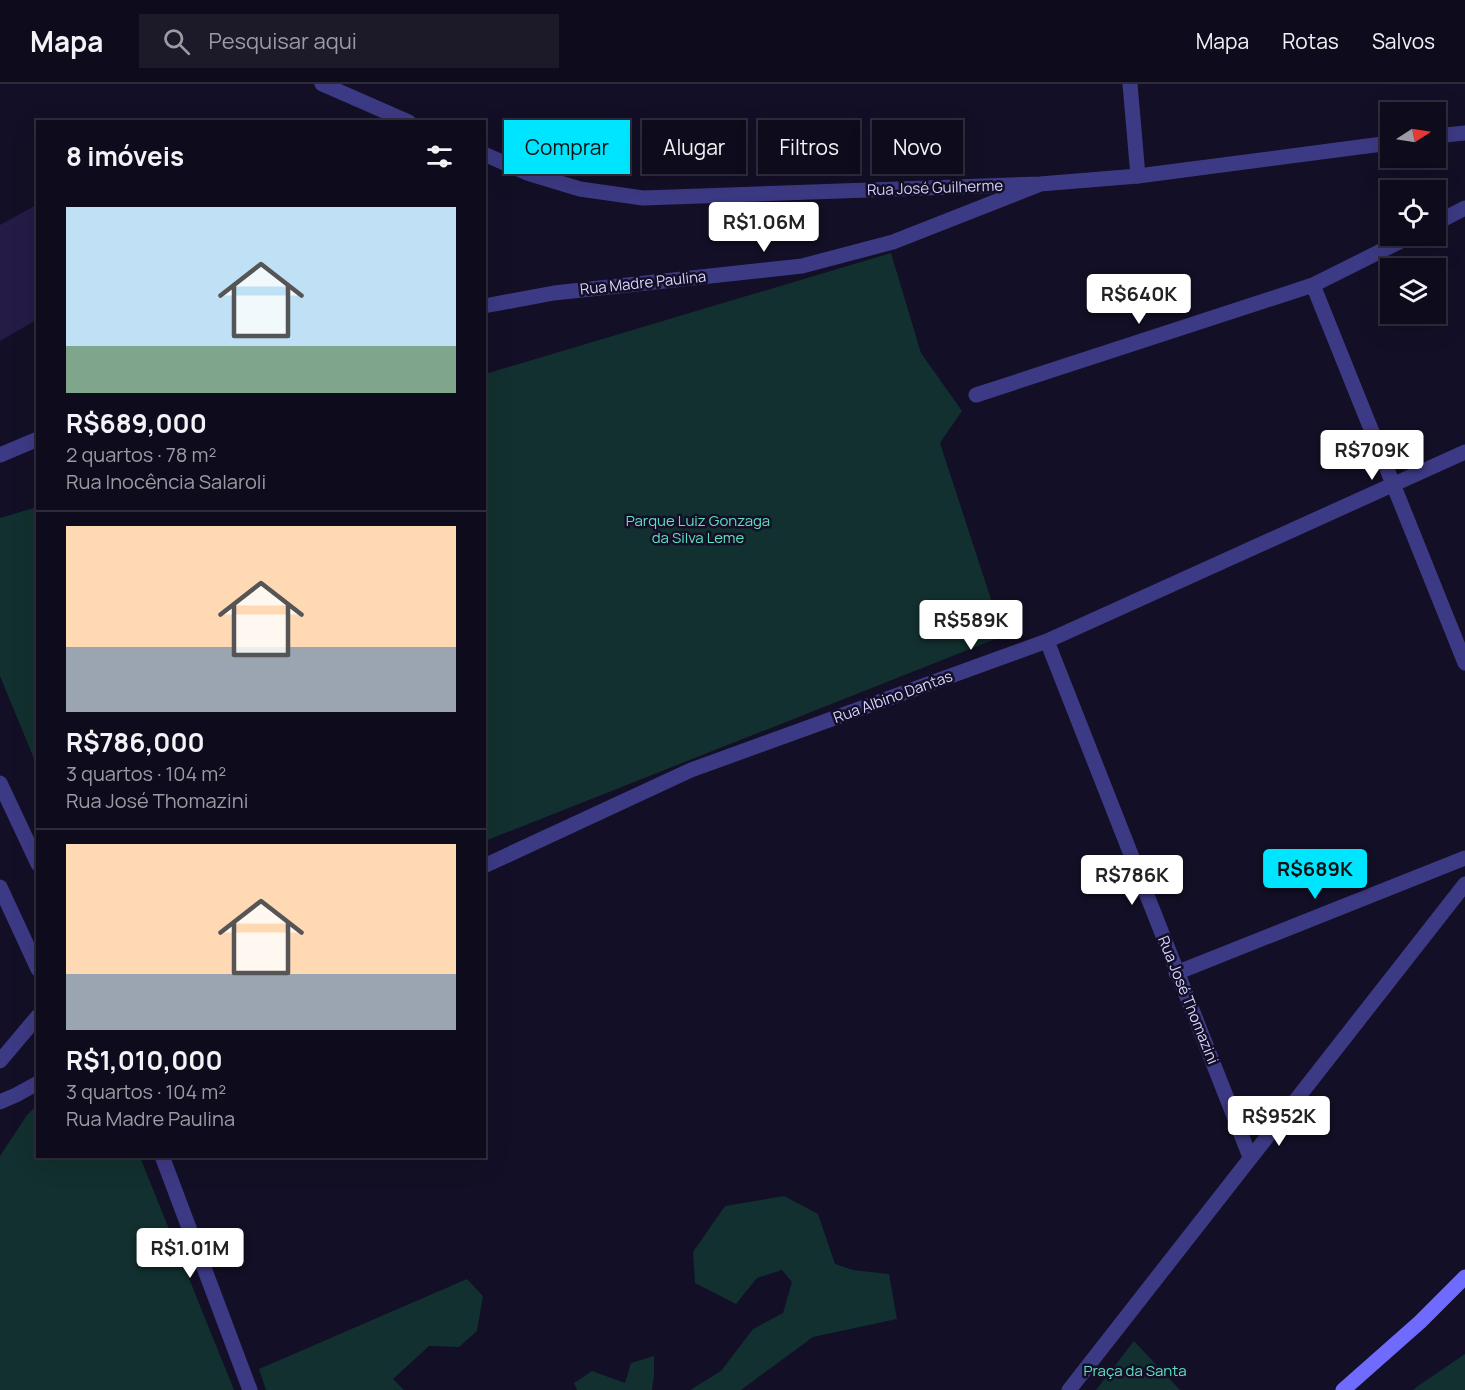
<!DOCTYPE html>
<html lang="pt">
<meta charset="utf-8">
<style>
:root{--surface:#0e0b1c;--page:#1c1929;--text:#f1f3f6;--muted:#9b9ba3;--line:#2e2b3b;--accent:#00e5ff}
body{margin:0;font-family:Manrope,sans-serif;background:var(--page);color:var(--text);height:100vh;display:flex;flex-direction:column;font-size:22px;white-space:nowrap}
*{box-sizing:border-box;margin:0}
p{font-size:20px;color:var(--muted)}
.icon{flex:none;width:33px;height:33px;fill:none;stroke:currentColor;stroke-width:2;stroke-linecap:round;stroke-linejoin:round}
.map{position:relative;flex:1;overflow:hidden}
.details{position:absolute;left:36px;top:36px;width:450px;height:1038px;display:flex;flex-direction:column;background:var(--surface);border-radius:0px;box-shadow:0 6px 24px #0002,0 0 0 2px var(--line)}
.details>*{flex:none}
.hud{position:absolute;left:504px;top:36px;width:570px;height:54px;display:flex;gap:12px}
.needle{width:39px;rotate:78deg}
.buttons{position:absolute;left:1380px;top:18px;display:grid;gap:12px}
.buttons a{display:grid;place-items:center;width:66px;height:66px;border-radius:0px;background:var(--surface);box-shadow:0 6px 24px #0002,0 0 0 2px var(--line);font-size:30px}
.price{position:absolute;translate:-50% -51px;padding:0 14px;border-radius:6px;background:#fff;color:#222;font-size:20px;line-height:39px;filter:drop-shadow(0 2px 3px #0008)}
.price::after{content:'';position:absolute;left:50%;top:36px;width:18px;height:14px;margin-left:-9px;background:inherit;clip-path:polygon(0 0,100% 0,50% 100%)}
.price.current{background:var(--accent);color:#111}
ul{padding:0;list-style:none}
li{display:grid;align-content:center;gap:12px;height:318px;padding:0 30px}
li+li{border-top:2px solid var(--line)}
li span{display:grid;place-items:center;height:186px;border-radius:0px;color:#555}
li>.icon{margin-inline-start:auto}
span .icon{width:108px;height:108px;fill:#fffc;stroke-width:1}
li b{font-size:26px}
h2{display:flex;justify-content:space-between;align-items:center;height:72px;padding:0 30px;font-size:26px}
.chip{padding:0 21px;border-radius:0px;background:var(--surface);box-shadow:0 6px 24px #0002,0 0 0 2px var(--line);font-size:21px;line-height:54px}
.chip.current{background:var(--accent);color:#111}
header{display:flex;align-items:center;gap:36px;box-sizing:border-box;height:84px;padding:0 30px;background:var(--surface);border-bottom:2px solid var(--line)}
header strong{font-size:28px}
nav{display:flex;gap:33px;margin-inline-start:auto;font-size:21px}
.search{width:420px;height:54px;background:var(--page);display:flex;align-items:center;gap:15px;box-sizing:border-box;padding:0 21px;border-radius:0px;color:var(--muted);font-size:22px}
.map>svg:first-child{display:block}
</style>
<header>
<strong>Mapa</strong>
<div class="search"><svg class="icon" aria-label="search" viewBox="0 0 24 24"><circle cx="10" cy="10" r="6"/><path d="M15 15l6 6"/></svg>Pesquisar aqui</div>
<nav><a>Mapa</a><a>Rotas</a><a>Salvos</a></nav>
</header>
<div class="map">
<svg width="1465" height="1306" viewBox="0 0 1465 1306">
<rect width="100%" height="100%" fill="#130f26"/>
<!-- green -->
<path fill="#12302f" d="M891 169 921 269 962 327 940 359 1003 552 485 757V290Z
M37 423H38L37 682 0 592V434Z
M37 1021 38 1072 140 1073 234 1306H0V1072L27 1031Z
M784 1112 818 1130 835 1180 853 1186 889 1190 897 1235 813 1253 741 1306H690L721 1287 753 1245 783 1229 792 1198 782 1186 757 1194 736 1220 695 1199 693 1168 725 1122Z
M467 1195 483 1212 477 1247 459 1263 429 1262 393 1295 404 1306H266L259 1285Z
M1134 1257 1180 1306H1096Z
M1465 1270V1306H1413L1418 1302Z
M654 1272V1291L652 1306H577L574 1299 592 1287 625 1299 631 1279Z"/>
<!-- building -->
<path fill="#241b47" d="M38 120V235L0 257V141Z"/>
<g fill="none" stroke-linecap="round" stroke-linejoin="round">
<!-- minor -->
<path stroke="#3d3a85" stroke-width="15" d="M1130 0 1138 92
M1436 139 1465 124
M1313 201 1465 579
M484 222 554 209 802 182 893 158 1038 101
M976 311 1313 201 1411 152
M0 371 38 355
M1047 557 1250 1073
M0 699 38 780
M484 782 691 686 1047 557 1465 368
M0 803 38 885
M1176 889 1465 774
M0 977 38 932
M0 1018 16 1011 38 999
M162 1072 250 1306"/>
<!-- tertiary -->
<path stroke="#3d3a85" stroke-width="15" d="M322 0 409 38
M1436 52 1465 49
M484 70 527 89 580 105 643 114 1040 100 1138 92 1390 59
M1069 1306 1465 800"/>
<!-- secondary -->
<path stroke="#6f6bff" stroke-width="15" d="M1343 1306 1420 1238 1465 1193"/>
</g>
<g text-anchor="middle" stroke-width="5" stroke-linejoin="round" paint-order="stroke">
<!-- street labels -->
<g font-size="15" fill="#d9d4ff" stroke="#130f26">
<text transform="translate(935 104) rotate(-2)" y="5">Rua José Guilherme</text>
<text transform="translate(643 199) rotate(-6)" y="5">Rua Madre Paulina</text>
<text transform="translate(893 613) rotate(-20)" y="5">Rua Albino Dantas</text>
<text transform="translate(1188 916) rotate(68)" y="5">Rua José Thomazini</text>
</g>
<!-- park labels -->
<g font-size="15" fill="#5fe0c0" stroke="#130f26">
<text x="698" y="442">Parque Luiz Gonzaga<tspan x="698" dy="17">da Silva Leme</tspan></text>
<text x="1135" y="1292">Praça da Santa</text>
</g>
</g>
</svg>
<div class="buttons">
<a><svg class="needle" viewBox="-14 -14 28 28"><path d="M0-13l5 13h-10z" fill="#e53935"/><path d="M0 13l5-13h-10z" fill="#9b9ba3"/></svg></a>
<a><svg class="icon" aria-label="locate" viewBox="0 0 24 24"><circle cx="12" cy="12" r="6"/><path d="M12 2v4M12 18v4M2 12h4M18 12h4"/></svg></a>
<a><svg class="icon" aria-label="layers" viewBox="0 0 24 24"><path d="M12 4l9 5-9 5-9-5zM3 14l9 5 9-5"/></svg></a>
</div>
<b class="price" style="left:764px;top:169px">R$1.06M</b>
<b class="price" style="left:1139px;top:241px">R$640K</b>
<b class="price" style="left:1372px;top:397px">R$709K</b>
<b class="price" style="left:971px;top:567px">R$589K</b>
<b class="price current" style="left:1315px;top:816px">R$689K</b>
<b class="price" style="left:1132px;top:822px">R$786K</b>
<b class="price" style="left:1279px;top:1063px">R$952K</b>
<b class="price" style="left:190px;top:1195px">R$1.01M</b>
<div class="hud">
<a class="chip current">Comprar</a>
<a class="chip">Alugar</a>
<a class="chip">Filtros</a>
<a class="chip">Novo</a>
</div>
<section class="details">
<h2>8 imóveis<svg class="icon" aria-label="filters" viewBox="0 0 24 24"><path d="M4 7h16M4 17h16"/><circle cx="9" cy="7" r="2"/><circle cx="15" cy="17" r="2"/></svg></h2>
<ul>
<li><span style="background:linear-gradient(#bfe0f5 75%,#7fa58c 0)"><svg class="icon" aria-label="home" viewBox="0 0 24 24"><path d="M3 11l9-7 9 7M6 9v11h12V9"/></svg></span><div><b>R$689,000</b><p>2 quartos · 78 m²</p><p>Rua Inocência Salaroli</p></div></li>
<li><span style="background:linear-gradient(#ffd9b3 65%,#9aa5b1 0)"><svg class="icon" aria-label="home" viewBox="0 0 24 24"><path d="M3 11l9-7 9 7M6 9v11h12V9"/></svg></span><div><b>R$786,000</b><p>3 quartos · 104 m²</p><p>Rua José Thomazini</p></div></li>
<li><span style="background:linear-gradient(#ffd9b3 70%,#9aa5b1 0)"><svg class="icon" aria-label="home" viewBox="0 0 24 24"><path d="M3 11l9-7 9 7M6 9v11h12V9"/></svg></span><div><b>R$1,010,000</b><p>3 quartos · 104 m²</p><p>Rua Madre Paulina</p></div></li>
</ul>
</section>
</div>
